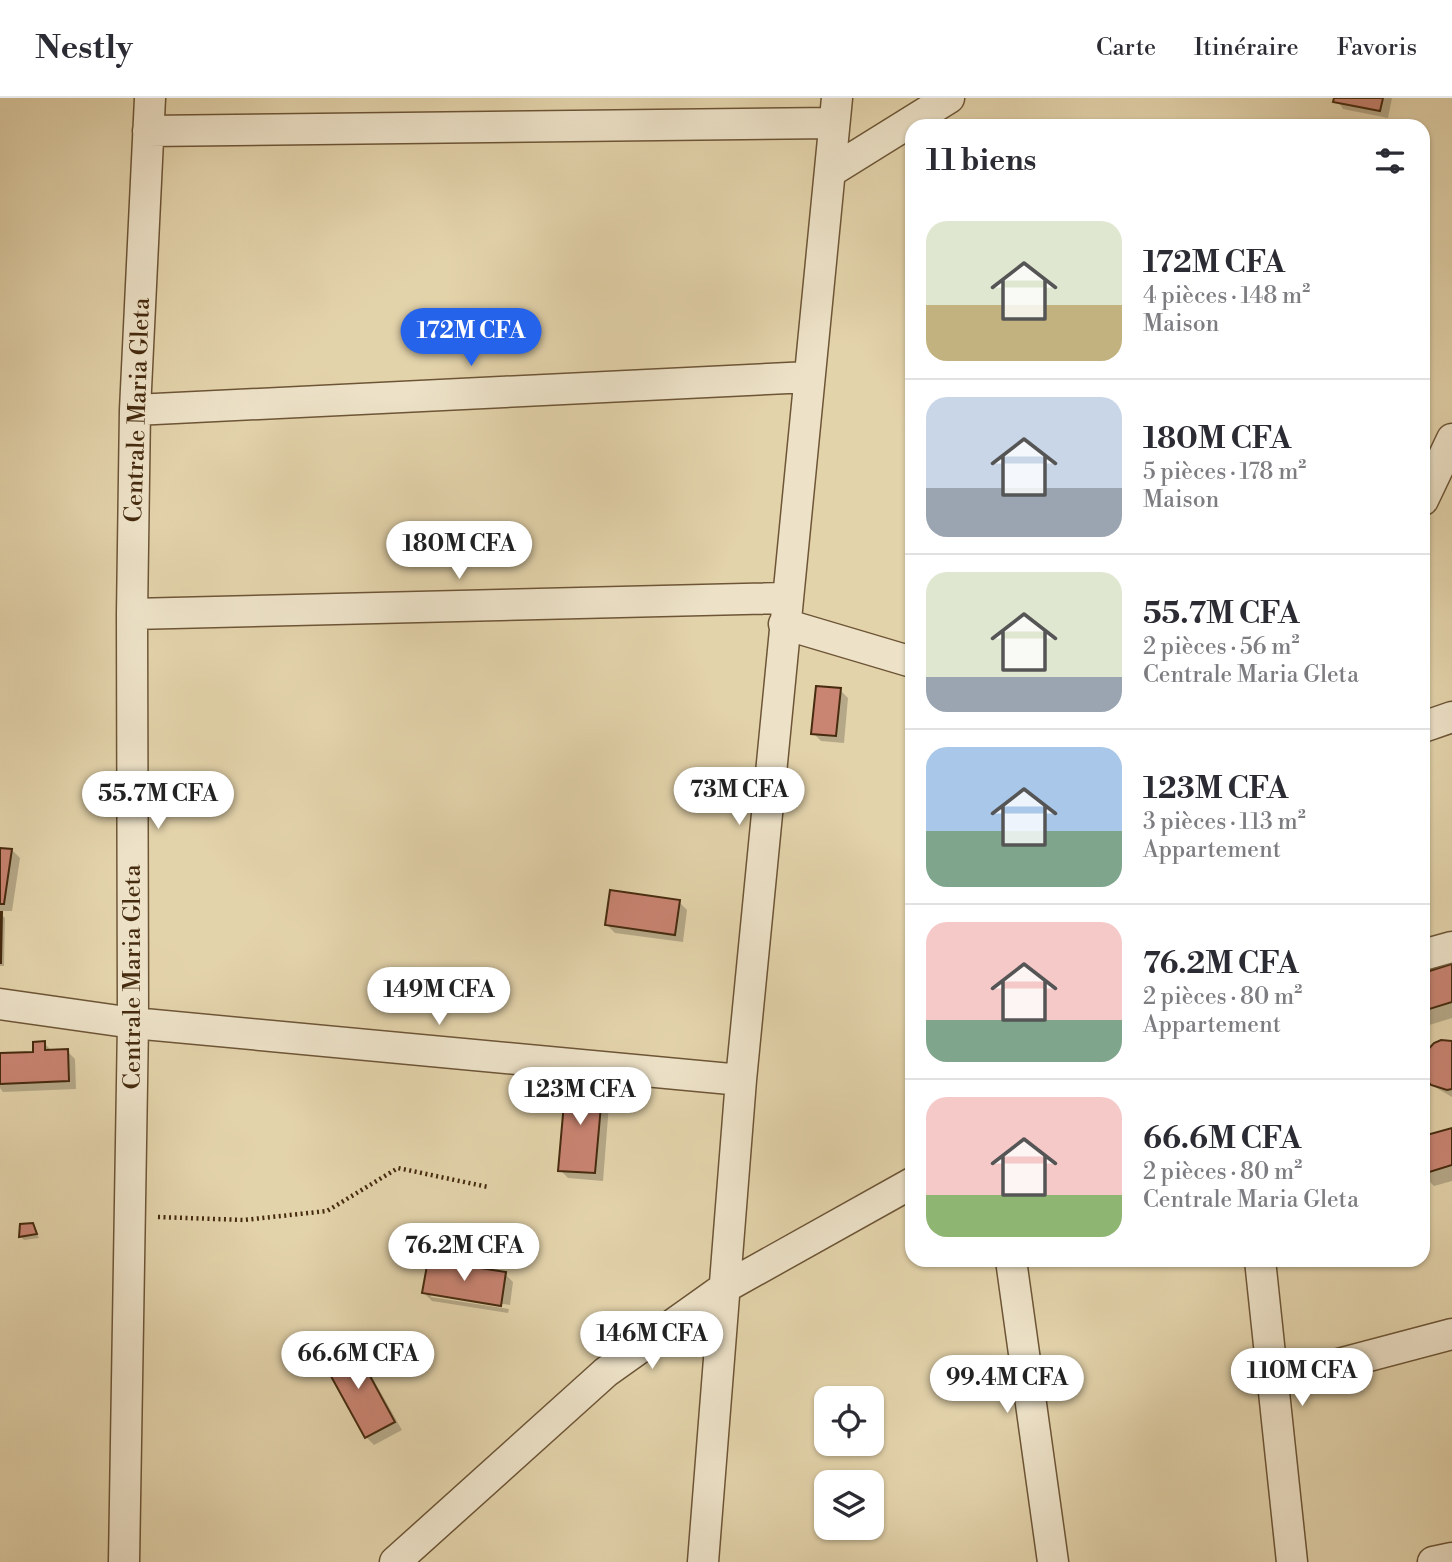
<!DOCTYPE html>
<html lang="fr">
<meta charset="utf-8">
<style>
:root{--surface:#fff;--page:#f2f2f3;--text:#2b2b33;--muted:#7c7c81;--line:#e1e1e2;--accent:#2563eb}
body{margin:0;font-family:"Libre Bodoni",serif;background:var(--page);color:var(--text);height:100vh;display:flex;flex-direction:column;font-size:26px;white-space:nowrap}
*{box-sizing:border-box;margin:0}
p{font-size:23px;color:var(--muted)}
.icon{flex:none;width:38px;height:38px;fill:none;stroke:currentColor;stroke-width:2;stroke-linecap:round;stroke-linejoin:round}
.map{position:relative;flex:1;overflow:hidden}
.details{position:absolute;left:905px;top:21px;width:525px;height:1148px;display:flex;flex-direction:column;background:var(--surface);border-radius:21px;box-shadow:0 2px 5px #0004}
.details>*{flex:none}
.buttons{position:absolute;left:814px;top:1288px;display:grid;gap:14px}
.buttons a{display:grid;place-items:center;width:70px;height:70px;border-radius:14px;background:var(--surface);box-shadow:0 2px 5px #0004;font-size:35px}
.price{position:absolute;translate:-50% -60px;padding:0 16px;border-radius:24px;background:#fff;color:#222;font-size:23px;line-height:46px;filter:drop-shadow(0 2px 4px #0008)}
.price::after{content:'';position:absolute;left:50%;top:42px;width:21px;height:16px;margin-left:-10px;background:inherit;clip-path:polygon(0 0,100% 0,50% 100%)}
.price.active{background:var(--accent);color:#fff}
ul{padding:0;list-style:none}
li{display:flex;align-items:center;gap:21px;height:175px;padding:0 21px}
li+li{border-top:2px solid var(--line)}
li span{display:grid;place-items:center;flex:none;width:196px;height:140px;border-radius:21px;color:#555}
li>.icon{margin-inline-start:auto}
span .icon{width:84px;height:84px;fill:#fffc;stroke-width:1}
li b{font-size:30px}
h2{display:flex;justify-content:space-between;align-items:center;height:84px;padding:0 21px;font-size:30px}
header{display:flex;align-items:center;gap:42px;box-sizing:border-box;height:98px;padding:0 35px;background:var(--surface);border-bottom:2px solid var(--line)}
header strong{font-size:33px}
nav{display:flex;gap:38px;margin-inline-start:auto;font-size:24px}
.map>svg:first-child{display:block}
</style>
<header>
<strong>Nestly</strong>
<nav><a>Carte</a><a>Itinéraire</a><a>Favoris</a></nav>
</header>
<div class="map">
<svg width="1452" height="1464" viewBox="0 0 1452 1464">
<rect width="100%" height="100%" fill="#e3d3ab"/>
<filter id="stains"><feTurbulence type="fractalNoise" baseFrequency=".00286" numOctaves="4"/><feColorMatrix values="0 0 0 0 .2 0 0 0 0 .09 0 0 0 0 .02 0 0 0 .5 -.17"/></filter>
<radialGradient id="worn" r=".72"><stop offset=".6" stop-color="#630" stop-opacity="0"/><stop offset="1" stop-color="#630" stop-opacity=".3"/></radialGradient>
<!-- shadow -->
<path fill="#0003" d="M1336 0H1392L1388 20 1343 11Z
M840 592 848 600 844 645 821 643 813 635Z
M0 752H12L20 760 12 813H0Z
M679 804 687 812 683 844 615 835 607 827Z
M0 815 5 820 4 868H0Z
M1452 868V920L1423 929V876Z
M44 945 53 954 67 953 75 961 76 991 3 994 0 990V957L35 956Z
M1452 946V999L1435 989 1423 973 1424 958Z
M602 986 610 994 603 1083 568 1080 560 1072Z
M1452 1031V1083L1434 1088 1423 1077V1040Z
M32 1126 39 1140 24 1142 20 1138Z
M505 1176 513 1184 510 1207 431 1195V1199L509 1211 508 1215 432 1203 424 1195Z
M351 1248 359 1256 402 1332 374 1347 366 1339Z"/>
<!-- building -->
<path fill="#c98472" stroke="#462b0f" stroke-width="2" d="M1334 0H1383L1380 13 1333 4Z
M816 588 841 590 836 638 811 636Z
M0 750 12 751 4 806H0Z
M610 792 680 802 675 837 605 827Z
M0 814H2L1 865H0Z
M1452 866V904L1423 913V875Z
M1441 942 1452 943V991L1447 992 1431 987 1423 977V957L1434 945Z
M45 943V952L68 951 69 983 0 986V955L33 954V944Z
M566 982 603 985 595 1075 558 1073Z
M1452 1030V1067L1423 1076V1038Z
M33 1125 37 1136 19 1139 20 1126Z
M428 1162 506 1174 501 1208 422 1195Z
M352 1245 395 1324 365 1340 322 1262Z"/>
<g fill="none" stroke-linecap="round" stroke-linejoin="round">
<defs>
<path id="street" d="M148 33 834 25
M830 74 949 0
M135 312 809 279
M1423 402 1452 341
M132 516 786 500
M784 526 912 564
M1423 629 1452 619
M1423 857 1452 849
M0 906 133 925 741 982
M1011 1162 1053 1464
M1260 1162 1292 1464
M1274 1283 1452 1236
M124 1464 133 925 132 516 135 312 150 0
M395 1464 606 1274 724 1190 912 1085
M703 1464 741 982 837 0
M1433 1464 1452 1460"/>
</defs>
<!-- street casing -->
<use href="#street" stroke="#6d5536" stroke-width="33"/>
<!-- path -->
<path stroke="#462b0f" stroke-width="4.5" stroke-dasharray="2 3.5" stroke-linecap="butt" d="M158 1119 244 1122 327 1113 398 1070 488 1089"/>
<!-- street -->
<use href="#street" stroke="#ede2c8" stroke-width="30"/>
</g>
<g text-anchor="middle" stroke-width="7" stroke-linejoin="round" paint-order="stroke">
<!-- street labels -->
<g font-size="24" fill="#462b0f" stroke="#ede2c8">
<text transform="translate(137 312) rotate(-88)" y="8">Centrale Maria Gleta</text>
<text transform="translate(132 879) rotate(-90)" y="8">Centrale Maria Gleta</text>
</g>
</g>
<rect width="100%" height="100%" filter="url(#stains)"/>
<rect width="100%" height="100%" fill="url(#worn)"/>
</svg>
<div class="buttons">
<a><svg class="icon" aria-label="locate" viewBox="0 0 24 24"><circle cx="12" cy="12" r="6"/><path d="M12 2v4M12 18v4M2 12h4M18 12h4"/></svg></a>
<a><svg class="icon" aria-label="layers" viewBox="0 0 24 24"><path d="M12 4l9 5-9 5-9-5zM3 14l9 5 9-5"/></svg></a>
</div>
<b class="price active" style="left:471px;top:270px">172M CFA</b>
<b class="price" style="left:459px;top:483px">180M CFA</b>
<b class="price" style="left:739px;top:729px">73M CFA</b>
<b class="price" style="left:158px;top:733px">55.7M CFA</b>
<b class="price" style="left:439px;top:929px">149M CFA</b>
<b class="price" style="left:580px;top:1029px">123M CFA</b>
<b class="price" style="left:464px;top:1185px">76.2M CFA</b>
<b class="price" style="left:652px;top:1273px">146M CFA</b>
<b class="price" style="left:358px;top:1293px">66.6M CFA</b>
<b class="price" style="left:1302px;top:1310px">110M CFA</b>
<b class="price" style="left:1007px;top:1317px">99.4M CFA</b>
<section class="details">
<h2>11 biens<svg class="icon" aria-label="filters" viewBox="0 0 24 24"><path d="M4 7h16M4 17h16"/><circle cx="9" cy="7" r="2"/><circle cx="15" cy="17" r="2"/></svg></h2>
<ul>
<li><span style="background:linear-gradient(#dfe7d0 60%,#c2b280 0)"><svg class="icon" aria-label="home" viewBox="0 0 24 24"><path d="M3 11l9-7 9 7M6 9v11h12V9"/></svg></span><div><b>172M CFA</b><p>4 pièces · 148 m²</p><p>Maison</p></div></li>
<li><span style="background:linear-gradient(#c9d6e8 65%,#9aa5b1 0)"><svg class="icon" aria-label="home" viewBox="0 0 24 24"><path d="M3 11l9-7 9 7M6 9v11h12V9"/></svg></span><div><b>180M CFA</b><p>5 pièces · 178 m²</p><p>Maison</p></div></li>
<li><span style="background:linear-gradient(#dfe7d0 75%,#9aa5b1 0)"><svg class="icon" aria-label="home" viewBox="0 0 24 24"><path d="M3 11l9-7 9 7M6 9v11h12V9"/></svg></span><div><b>55.7M CFA</b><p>2 pièces · 56 m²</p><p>Centrale Maria Gleta</p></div></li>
<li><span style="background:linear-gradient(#a9c7e8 60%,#7fa58c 0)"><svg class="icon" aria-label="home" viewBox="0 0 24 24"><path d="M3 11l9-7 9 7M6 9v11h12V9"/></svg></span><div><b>123M CFA</b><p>3 pièces · 113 m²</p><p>Appartement</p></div></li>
<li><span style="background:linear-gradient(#f6c9c9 70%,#7fa58c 0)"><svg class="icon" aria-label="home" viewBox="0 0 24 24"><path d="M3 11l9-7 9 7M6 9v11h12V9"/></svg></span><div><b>76.2M CFA</b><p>2 pièces · 80 m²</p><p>Appartement</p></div></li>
<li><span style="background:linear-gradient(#f6c9c9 70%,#8fb573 0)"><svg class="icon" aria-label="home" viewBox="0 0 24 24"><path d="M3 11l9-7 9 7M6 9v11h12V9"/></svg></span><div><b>66.6M CFA</b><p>2 pièces · 80 m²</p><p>Centrale Maria Gleta</p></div></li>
</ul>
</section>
</div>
